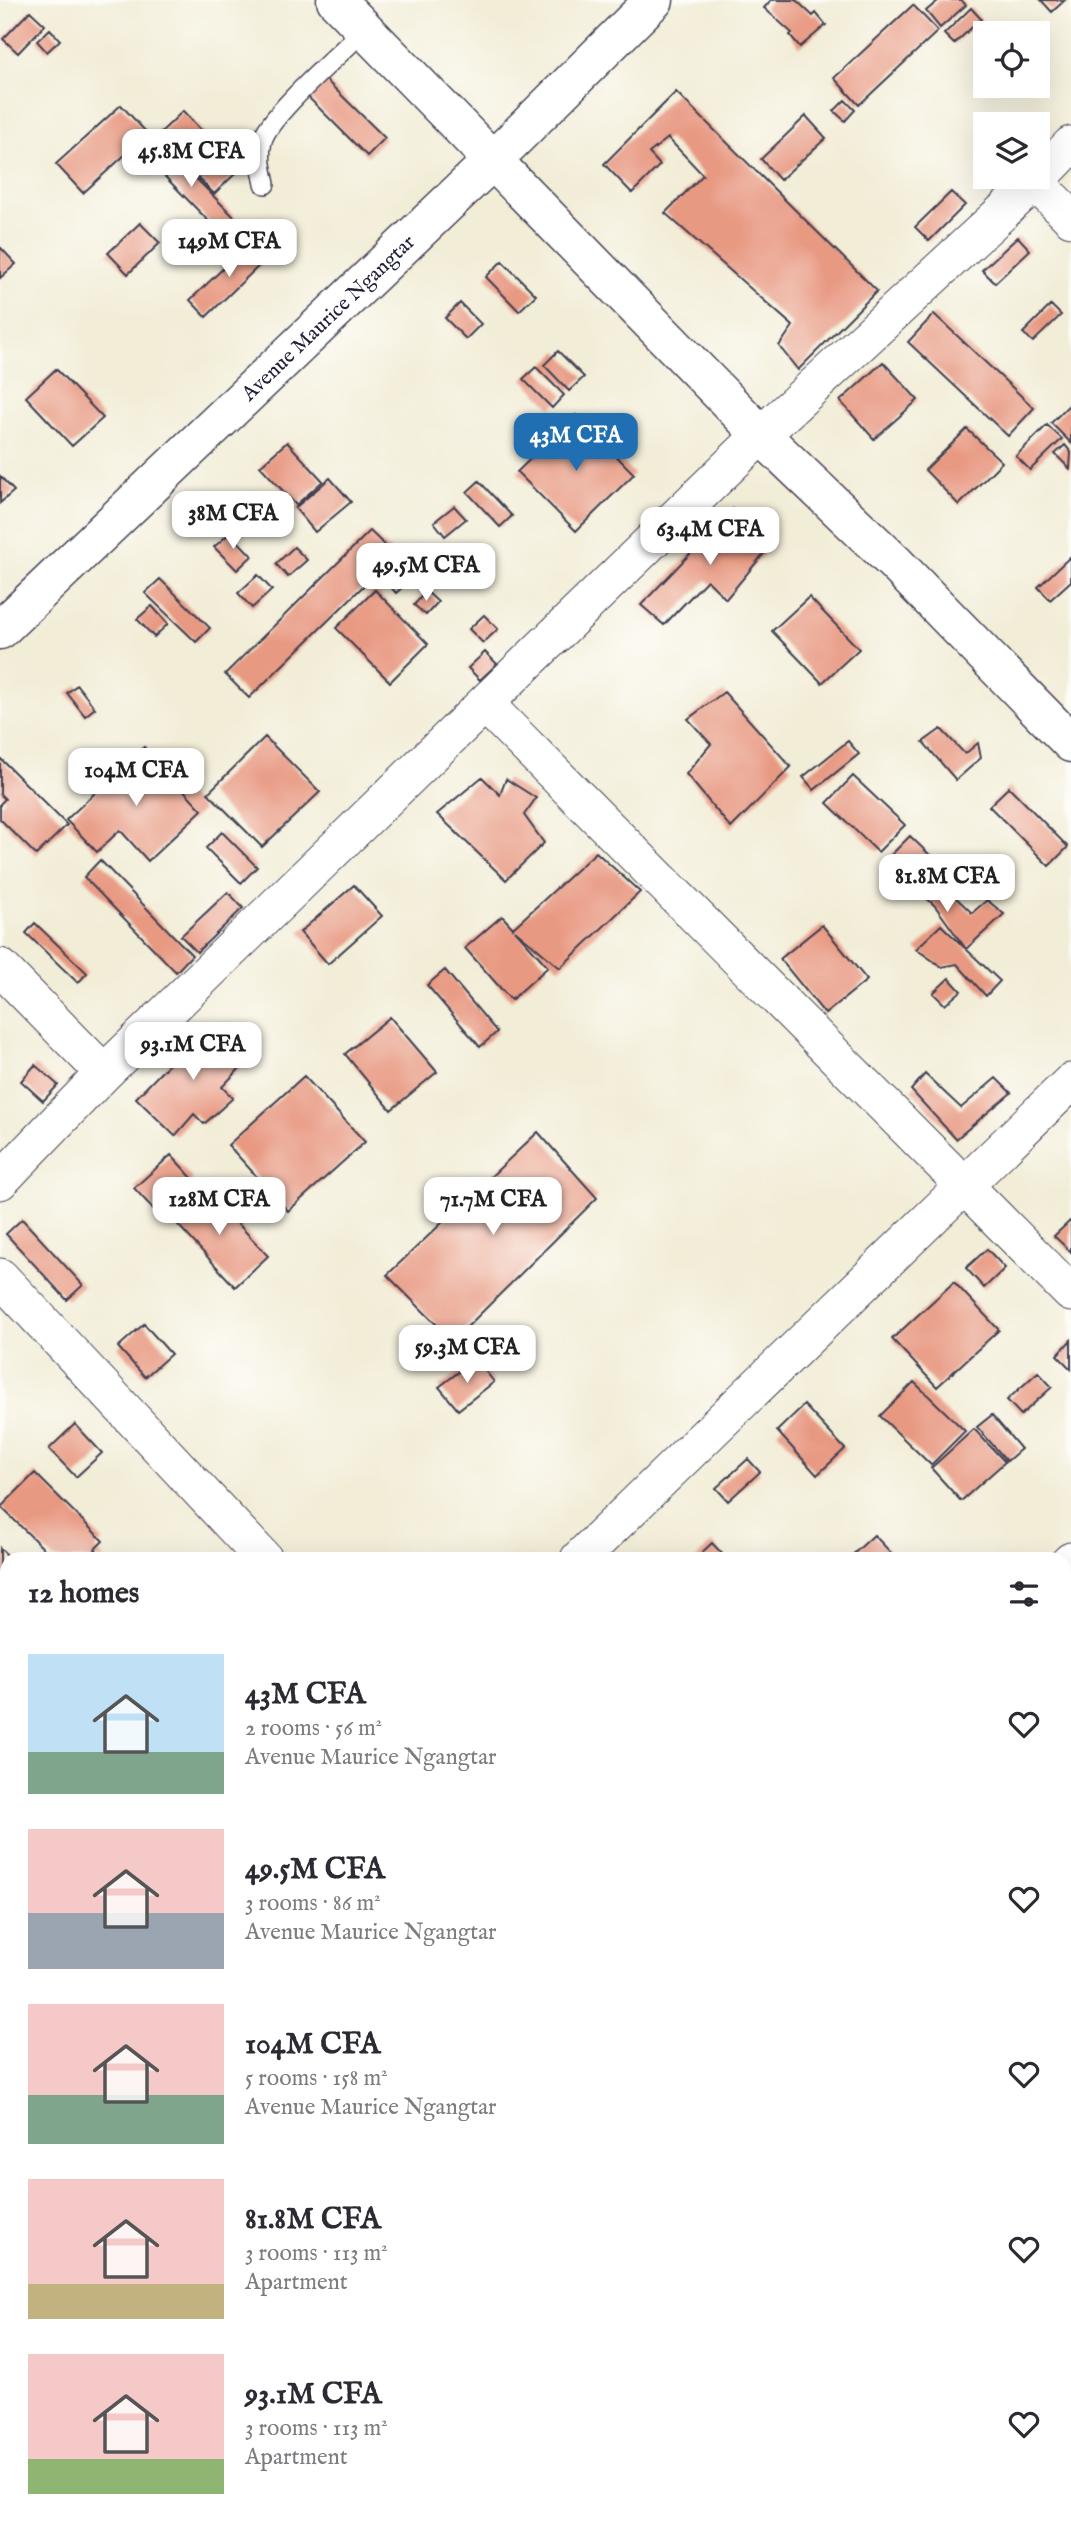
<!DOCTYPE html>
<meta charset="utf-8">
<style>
:root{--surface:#fff;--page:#f2f2f3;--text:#2b2b33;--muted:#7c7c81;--accent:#1f6fb2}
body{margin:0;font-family:"IM FELL English",serif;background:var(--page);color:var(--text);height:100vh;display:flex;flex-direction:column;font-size:26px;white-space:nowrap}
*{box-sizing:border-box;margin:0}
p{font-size:23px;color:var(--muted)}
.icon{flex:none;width:38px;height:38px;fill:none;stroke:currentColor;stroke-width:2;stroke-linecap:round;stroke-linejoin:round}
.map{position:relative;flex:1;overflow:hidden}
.panel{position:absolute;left:0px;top:1552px;width:1071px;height:975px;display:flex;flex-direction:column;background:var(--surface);border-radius:21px 21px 0 0;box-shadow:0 7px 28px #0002}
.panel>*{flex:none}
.fabs{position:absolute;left:973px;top:21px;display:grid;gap:14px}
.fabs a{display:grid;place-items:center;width:77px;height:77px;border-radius:0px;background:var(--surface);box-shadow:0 7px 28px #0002;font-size:35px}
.price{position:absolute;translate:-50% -60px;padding:0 16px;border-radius:14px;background:#fff;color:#222;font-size:23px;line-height:46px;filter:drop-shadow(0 2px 4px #0008)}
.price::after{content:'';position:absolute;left:50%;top:42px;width:21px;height:16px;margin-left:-10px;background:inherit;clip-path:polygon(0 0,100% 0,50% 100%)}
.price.active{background:var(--accent);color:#fff}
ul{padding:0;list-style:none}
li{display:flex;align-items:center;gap:21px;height:175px;padding:0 28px}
li span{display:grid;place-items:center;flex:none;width:196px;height:140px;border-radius:0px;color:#555}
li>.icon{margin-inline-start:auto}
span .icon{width:84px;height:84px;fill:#fffc;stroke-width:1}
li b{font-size:30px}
h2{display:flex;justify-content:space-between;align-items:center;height:84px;padding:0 28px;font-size:30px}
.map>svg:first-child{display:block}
</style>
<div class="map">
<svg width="1071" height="2526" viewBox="0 0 1071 2526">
<rect width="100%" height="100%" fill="#fdfcf7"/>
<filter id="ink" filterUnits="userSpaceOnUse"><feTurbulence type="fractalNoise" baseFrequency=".0143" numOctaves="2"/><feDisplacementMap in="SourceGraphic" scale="14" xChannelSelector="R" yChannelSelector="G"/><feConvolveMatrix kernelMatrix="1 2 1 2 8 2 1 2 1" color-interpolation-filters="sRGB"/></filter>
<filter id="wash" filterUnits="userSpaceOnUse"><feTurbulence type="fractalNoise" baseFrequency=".00686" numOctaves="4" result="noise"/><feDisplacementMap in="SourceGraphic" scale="28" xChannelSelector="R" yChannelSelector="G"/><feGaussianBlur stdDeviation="1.57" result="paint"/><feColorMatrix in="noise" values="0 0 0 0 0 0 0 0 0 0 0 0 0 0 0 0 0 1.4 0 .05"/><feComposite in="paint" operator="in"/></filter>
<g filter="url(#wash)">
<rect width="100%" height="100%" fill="#f2edd7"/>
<g id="blocks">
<!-- building -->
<path fill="#e89982" d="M771 0H796L813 16 816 13 826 25 800 47 790 35 792 33 764 8Z
M939 0H961L966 5 940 28 926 11Z
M1041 0H1065L1052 12Z
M913 5 938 31 859 105 834 78Z
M971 8 981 19 954 44 944 34Z
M30 11 45 25 18 53 3 39Z
M50 29 60 40 47 52 37 41Z
M325 79 385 138 367 156 308 97Z
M676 92 877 291 798 370 779 346 793 326 665 213 703 175 668 138 649 153 660 165 632 193 604 164Z
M845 100 855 110 845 121 834 111Z
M121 105 148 134 83 193 56 164Z
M183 111 239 170 214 194 158 135Z
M806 116 826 138 780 180 761 159Z
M152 134 245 228 230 243 137 148Z
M951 192 965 205 929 241 915 227Z
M140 223 160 243 128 274 108 253Z
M1018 237 1030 250 995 283 982 270Z
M252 241 268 257 206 317 190 300Z
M0 247 16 264 0 278Z
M502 261 536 295 519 311 486 277Z
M460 303 481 324 466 339 445 318Z
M1051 305 1061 315 1033 342 1023 333Z
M934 314 1034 408 1008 436 908 342Z
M558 351 584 377 569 391 544 365Z
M883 362 918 400 874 439 840 401Z
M536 367 564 395 552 408 523 379Z
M56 369 103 418 72 446 26 397Z
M1071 403V443L1051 423Z
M576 415 634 474 576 531 517 472Z
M1047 425 1062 439 1030 470 1016 456Z
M967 429 1002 462 959 505 925 470Z
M287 442 323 481 296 505 260 466Z
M1065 445 1071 452 1070 469 1055 454Z
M0 476 14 491 0 503Z
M330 478 351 502 315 532 295 508Z
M479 481 512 516 500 527 467 492Z
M454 506 466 519 445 536 434 522Z
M733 509 770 546 726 599 707 580 664 625 641 605Z
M370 531 395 555 249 698 225 674Z
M230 533 252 556 237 570 214 547Z
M294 547 307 560 288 577 276 564Z
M1071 556V581L1050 600 1038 587Z
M399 562 413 578 396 593 382 577Z
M258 575 272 590 252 608 238 593Z
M160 579 210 628 196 642 145 593Z
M375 590 428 644 390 682 336 628Z
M426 591 438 602 426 615 414 605Z
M809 597 859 649 822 683 772 631Z
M152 606 168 624 154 637 137 619Z
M484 615 498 629 483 643 469 629Z
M485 652 497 664 480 680 468 668Z
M77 685 95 708 85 716 67 693Z
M724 692 791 767 731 828 686 774 711 744 688 719Z
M941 729 965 754 978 743 981 758 956 780 923 742Z
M265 737 320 792 262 847 208 793Z
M848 741 859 754 814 790 803 777Z
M144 747 202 810 148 861 120 830 97 852 66 820Z
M0 758 67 825 36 855 0 819V804L5 799 0 794Z
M853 776 905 825 878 852 827 803Z
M482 777 500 795 506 779 536 798 524 815 544 843 506 880 437 814Z
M1009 787 1068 847 1049 866 989 806Z
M222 832 257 867 241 883 206 848Z
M910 836 958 882 949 891 972 913 987 900 1004 914 966 949 1000 981 986 996 957 964 942 967 916 949 941 925 966 949 935 906 886 860Z
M596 852 640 892 560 968 515 930 548 967 511 1000 465 948 502 916 513 928Z
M100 860 192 955 176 972 84 877Z
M354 885 382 916 328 964 300 932Z
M228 892 243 908 197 952 181 936Z
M35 923 87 973 78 983 26 933Z
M822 925 867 980 825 1014 780 959Z
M445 970 497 1032 480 1047 427 985Z
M949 978 961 991 945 1005 933 993Z
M390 1017 437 1072 391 1110 345 1054Z
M207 1025 246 1062 222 1087 233 1098 204 1124 194 1114 175 1136 136 1098Z
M35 1065 58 1085 43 1101 21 1081Z
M925 1074 961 1108 996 1078 1011 1093 956 1139 911 1090Z
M304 1076 365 1142 288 1211 228 1145Z
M538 1132 597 1198 453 1341 387 1275Z
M171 1155 193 1179 157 1213 134 1188Z
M204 1187 268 1256 235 1287 170 1216Z
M22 1219 83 1285 67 1300 6 1234Z
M1070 1221 1071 1222V1252L1054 1236Z
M987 1249 1005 1268 984 1288 966 1268Z
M954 1282 999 1330 937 1387 892 1339Z
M144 1324 171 1354 145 1377 118 1347Z
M1071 1340V1369L1057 1355Z
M476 1359 494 1382 458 1410 439 1387Z
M1038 1372 1052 1387 1021 1415 1007 1400Z
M914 1382 965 1431 931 1465 880 1416Z
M804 1405 845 1449 817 1475 777 1431Z
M992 1415 1021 1449 1007 1461 977 1427Z
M75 1424 102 1453 76 1477 49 1449Z
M974 1429 1005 1462 961 1501 931 1468Z
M748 1459 760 1472 728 1501 716 1488Z
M35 1473 103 1541 95 1549 105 1559H54L1 1507Z
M874 1535 897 1559H848Z
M712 1543 727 1559H695Z
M0 1548 11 1559H7V1572L0 1579Z
M1071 1610V1678L1068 1681 1064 1677V1617Z
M1071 1842V1869L1064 1861V1849Z
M7 2027V2055L0 2061V2033Z
M1064 2088 1071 2095V2113L1064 2120Z
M1064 2447 1071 2454V2491L1069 2493 1064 2488Z
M19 2520H53L46 2526H13Z
M357 2520H439L426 2526H360Z"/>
</g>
</g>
<g filter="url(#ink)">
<use href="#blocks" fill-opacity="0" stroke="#414052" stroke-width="2"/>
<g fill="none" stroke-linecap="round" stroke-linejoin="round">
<defs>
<path id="lane" d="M265 184C262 170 258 156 262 141 268 116 343 51 365 29"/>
<path id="street" d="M1035 182 1071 218
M485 704 1071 1293
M0 967 104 1073
M0 1181 104 1073 761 435 1035 182 1071 145
M0 1277 264 1559
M579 1559 1071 1082
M1064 1568 1071 1561
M0 1742 7 1749
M1064 2048 1071 2042
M0 2112 7 2106
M1064 2259 1071 2252
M753 2520 759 2526
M76 2526 82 2520
M790 2526 796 2520"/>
<g id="secondary">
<path d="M336 0 761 435 895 563 1071 743"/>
<path id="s1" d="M0 630 494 159 654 0"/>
<path d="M0 2295 7 2302"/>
<path d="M228 2520 233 2526"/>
</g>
</defs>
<!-- lane casing -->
<use href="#lane" stroke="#414052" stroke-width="22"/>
<!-- street casing -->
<use href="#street" stroke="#414052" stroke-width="39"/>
<!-- secondary casing -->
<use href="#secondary" stroke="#414052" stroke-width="41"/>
<!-- lane -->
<use href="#lane" stroke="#fff" stroke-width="19"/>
<!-- street -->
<use href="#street" stroke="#fff" stroke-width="37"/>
<!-- secondary -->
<use href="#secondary" stroke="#fff" stroke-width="38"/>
</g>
</g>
<g text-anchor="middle" stroke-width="7" stroke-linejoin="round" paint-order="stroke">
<!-- street labels -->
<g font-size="21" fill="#22223b" stroke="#fdfcf7">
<text dy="7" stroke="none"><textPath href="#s1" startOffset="453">Avenue Maurice Ngangtar</textPath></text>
</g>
</g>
</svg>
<div class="fabs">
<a><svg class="icon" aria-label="locate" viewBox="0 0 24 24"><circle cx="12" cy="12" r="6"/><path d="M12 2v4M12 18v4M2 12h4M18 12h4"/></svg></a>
<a><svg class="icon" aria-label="layers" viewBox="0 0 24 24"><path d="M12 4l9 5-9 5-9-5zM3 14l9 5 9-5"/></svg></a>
</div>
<b class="price" style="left:191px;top:189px">45.8M CFA</b>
<b class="price" style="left:229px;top:279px">149M CFA</b>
<b class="price active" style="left:576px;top:473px">43M CFA</b>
<b class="price" style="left:233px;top:551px">38M CFA</b>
<b class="price" style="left:710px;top:567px">63.4M CFA</b>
<b class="price" style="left:426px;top:603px">49.5M CFA</b>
<b class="price" style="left:136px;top:808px">104M CFA</b>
<b class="price" style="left:947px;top:914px">81.8M CFA</b>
<b class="price" style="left:193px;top:1082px">93.1M CFA</b>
<b class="price" style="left:219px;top:1237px">128M CFA</b>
<b class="price" style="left:493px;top:1237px">71.7M CFA</b>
<b class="price" style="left:467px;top:1385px">59.3M CFA</b>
<section class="panel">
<h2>12 homes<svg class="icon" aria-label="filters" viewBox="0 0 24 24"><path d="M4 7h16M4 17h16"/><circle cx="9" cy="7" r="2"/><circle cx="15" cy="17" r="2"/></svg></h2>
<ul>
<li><span style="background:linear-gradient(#bfe0f5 70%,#7fa58c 0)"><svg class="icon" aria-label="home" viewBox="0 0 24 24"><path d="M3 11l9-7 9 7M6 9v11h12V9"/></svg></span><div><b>43M CFA</b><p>2 rooms · 56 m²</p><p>Avenue Maurice Ngangtar</p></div><svg class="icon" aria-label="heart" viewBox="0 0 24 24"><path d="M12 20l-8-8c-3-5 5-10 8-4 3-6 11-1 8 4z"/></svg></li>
<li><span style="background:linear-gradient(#f6c9c9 60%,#9aa5b1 0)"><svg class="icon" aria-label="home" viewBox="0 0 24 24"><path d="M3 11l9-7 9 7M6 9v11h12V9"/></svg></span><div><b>49.5M CFA</b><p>3 rooms · 86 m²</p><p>Avenue Maurice Ngangtar</p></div><svg class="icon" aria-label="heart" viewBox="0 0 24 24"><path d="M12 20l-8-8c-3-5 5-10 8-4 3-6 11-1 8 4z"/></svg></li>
<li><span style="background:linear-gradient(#f6c9c9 65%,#7fa58c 0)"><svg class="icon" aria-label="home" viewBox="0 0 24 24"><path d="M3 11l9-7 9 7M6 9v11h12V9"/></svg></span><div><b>104M CFA</b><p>5 rooms · 158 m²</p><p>Avenue Maurice Ngangtar</p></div><svg class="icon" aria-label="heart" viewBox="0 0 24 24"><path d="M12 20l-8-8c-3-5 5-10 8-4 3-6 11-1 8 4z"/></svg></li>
<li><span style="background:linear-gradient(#f6c9c9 75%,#c2b280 0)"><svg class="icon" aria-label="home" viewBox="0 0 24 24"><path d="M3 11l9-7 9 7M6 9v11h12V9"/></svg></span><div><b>81.8M CFA</b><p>3 rooms · 113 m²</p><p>Apartment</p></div><svg class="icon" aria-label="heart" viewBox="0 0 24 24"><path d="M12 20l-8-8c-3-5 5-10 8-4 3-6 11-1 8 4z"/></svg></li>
<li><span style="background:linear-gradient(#f6c9c9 75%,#8fb573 0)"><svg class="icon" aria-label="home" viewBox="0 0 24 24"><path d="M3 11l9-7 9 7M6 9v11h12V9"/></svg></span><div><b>93.1M CFA</b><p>3 rooms · 113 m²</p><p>Apartment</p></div><svg class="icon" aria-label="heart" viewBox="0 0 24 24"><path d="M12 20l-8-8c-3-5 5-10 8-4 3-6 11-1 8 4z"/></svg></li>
</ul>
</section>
</div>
